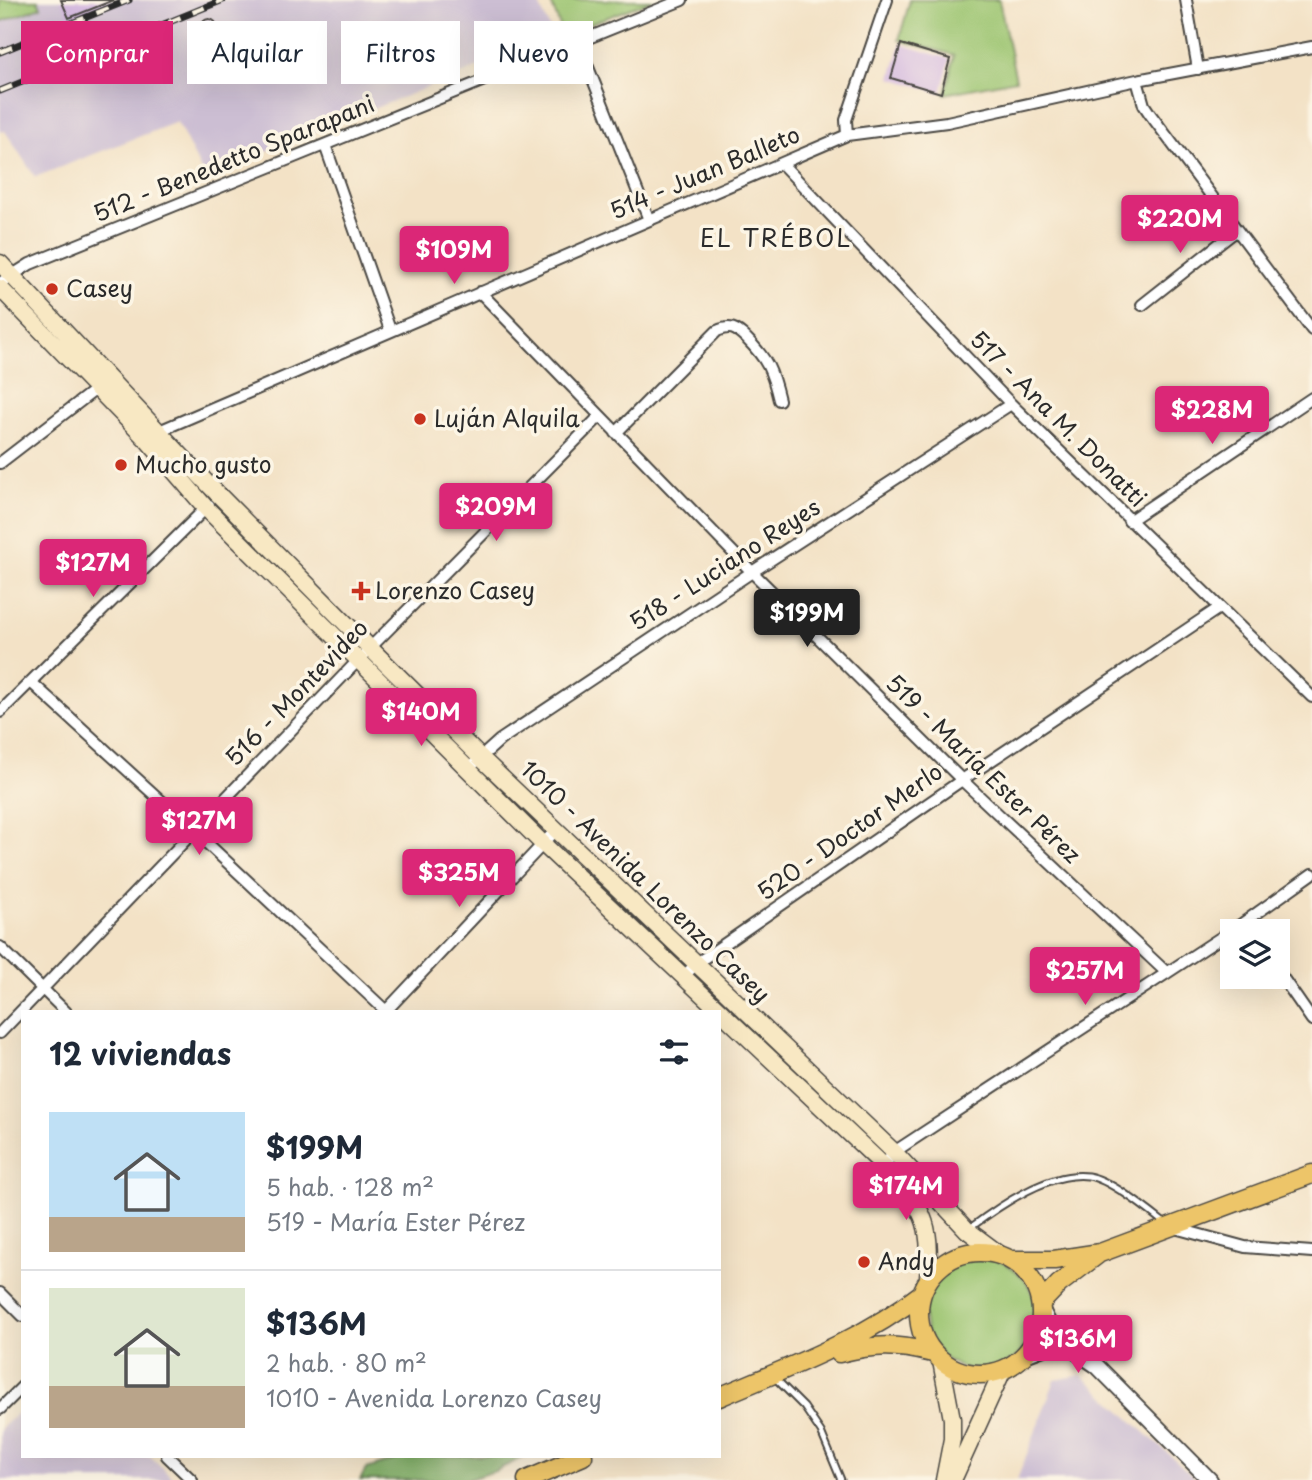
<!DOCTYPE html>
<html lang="es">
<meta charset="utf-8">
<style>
:root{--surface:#fff;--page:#f2f2f3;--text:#1f2937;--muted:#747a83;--line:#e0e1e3;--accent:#db2777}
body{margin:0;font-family:"Playpen Sans",sans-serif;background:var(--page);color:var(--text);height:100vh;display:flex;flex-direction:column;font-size:26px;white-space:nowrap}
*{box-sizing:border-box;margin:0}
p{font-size:23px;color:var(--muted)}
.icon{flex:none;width:38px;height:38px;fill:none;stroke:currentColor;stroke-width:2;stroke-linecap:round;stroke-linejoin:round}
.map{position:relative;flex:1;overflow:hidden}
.sheet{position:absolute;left:21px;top:1010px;width:700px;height:448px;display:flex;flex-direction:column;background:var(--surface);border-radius:0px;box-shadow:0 7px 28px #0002}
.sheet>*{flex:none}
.banner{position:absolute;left:21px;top:21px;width:700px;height:63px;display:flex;gap:14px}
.buttons{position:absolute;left:1220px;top:919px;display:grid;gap:14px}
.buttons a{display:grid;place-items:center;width:70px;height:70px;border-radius:0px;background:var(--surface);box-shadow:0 7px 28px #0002;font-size:35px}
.price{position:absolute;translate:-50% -60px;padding:0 16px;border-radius:7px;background:var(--accent);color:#fff;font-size:23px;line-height:46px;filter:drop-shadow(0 2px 4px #0008)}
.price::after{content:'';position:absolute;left:50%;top:42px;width:21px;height:16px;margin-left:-10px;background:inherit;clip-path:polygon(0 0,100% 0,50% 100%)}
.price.current{background:#222;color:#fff}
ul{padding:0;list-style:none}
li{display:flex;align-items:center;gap:21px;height:175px;padding:0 28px}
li+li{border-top:2px solid var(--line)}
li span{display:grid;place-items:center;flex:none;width:196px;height:140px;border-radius:0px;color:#555}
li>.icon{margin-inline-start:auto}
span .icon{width:84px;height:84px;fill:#fffc;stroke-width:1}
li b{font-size:30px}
h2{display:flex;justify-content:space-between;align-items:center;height:84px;padding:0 28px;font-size:30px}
.pill{padding:0 24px;border-radius:0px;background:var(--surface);box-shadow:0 7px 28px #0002;font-size:24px;line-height:63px}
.pill.current{background:var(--accent);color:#fff}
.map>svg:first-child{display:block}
</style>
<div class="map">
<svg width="1312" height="1480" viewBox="0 0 1312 1480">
<rect width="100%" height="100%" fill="#fcf5e5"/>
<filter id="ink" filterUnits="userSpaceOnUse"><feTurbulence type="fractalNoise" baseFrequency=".0143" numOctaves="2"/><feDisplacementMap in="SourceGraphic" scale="14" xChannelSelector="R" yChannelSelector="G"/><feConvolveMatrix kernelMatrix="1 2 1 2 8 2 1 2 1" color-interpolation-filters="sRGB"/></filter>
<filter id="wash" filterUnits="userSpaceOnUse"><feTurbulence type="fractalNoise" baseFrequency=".00686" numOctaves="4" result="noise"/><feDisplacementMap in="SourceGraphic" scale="28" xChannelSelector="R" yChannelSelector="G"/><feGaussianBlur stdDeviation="1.57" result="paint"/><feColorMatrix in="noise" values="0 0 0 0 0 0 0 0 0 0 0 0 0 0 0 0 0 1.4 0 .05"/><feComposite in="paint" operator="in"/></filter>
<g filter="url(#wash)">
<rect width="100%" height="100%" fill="#f3e2c6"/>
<!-- industrial -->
<path fill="#ccbed3" d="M0 0H537L554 37 204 176 177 122 35 177 5 131 0 132Z
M1082 1375 1197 1480H1017L1055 1380Z
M23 1407V1456H150L175 1480H0V1430Z"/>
<!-- green -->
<path fill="#9bc470" stroke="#63784e" stroke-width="2" d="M0 0H38L41 7 0 22Z
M550 0H653L563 34Z
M910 0H999L1016 80 945 94 954 55 899 40Z
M924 1314a56 56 0 1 1 112 0a56 56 0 1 1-112 0Z"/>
<!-- forest -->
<path fill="#7caa62" stroke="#546a46" stroke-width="2" d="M407 1456H526L495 1471 466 1480H360L366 1469Z"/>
<g id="blocks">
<!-- building -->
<path fill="#cfb1df" d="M61 0H114L69 18Z
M201 27a8 8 0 1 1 16 0a8 8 0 1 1-16 0Z
M901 44 950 59 941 93 891 78Z"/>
</g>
</g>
<g filter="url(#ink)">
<use href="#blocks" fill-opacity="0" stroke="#494642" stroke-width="2"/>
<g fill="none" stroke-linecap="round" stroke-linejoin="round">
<defs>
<path id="service" d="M970 1228C999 1206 1049 1171 1088 1176 1110 1179 1149 1211 1167 1225
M774 1377 804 1407 821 1432 841 1480"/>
<path id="minor" d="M1186 0 1198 69
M578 42 649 220
M1137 80 1144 105 1150 114 1312 330
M847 135 846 120 887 0
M325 145 390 330
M782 164 1011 404 1312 697
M0 283 30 264 682 0
M480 292 752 572 962 780 1167 973
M1142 305 1237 230
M616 433 717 331C730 325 736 328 746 338 768 360 772 371 779 400
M155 435 159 431 847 135 947 122 1137 80 1312 47
M0 463 100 386
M1129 521 1312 398
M32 683 193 830 387 1012
M0 712 209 505
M468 769 500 740 752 572 1011 404
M0 947 66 1012
M1278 971 1312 1020
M683 977 697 963 962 780 1219 608
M385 1012 556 830
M0 1033 370 648 600 416
M884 1166 894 1152 1243 923 1312 874
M1171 1227 1245 1247 1312 1252
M0 1293 23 1316
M0 1409 23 1386
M167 1456 192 1480"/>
<path id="tertiary" d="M1043 1312 1056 1338 1097 1366 1210 1480
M1025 1355 1051 1345 1068 1349"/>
<path id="secondary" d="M0 263 205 481 370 648 479 756 894 1152 967 1230 1002 1256
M0 288 149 442 206 508 542 843 884 1166C923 1209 932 1218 928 1279
M941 1361 952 1419V1439L944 1480
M953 1480 1003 1370"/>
<path id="primary" d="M919 1313a61 61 0 1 1 122 0a61 61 0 1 1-122 0Z
M1012 1260H1054L1100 1253 1312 1174
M1041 1303 1059 1284 1097 1255
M839 1353C876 1344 896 1344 933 1353
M719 1397C789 1367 861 1341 921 1294
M527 1480 583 1456"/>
</defs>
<!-- service casing -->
<use href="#service" stroke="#494642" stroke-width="9"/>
<!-- minor casing -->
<use href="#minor" stroke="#494642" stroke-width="14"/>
<!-- tertiary casing -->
<use href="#tertiary" stroke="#494642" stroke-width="18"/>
<!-- secondary casing -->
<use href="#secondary" stroke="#494642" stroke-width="19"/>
<!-- primary casing -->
<use href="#primary" stroke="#494642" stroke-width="21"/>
<!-- service -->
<use href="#service" stroke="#fff" stroke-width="5"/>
<!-- minor -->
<use href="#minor" stroke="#fff" stroke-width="10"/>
<!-- tertiary -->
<use href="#tertiary" stroke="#fff" stroke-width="14"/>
<!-- secondary -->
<use href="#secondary" stroke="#f8e8c3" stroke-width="16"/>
<!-- primary -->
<use href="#primary" stroke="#edc569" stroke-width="18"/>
<defs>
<path id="rail" d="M0 52 129 0
M0 91 223 0"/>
</defs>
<!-- rail casing -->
<use href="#rail" stroke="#2b2b2b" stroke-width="7"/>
<!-- rail -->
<use href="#rail" stroke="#fcf5e5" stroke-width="4.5" stroke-dasharray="13" stroke-linecap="butt"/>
</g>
</g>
<!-- markers -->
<g fill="#c8321e" stroke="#fcf5e5" stroke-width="2.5">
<circle cx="52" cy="289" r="7"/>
<circle cx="420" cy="419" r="7"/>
<circle cx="121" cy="465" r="7"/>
<path d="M357.5 580.5h7v7h7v7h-7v7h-7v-7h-7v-7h7z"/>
<circle cx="864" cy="1262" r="7"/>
</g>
<g text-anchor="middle" stroke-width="7" stroke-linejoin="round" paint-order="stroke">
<!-- street labels -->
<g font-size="23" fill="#2b2b2b" stroke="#fcf5e5">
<text transform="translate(234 159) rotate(-22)" y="8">512 - Benedetto Sparapani</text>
<text transform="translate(705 173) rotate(-23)" y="8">514 - Juan Balleto</text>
<text transform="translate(1058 419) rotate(45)" y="8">517 - Ana M. Donatti</text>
<text transform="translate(725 565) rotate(-33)" y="8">518 - Luciano Reyes</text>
<text transform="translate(297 693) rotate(-46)" y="8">516 - Montevideo</text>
<text transform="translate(983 769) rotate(44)" y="8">519 - María Ester Pérez</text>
<text transform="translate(850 832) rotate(-35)" y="8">520 - Doctor Merlo</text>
<text transform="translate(645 882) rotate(44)" y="8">1010 - Avenida Lorenzo Casey</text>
</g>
<!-- poi labels -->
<g font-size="23" fill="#2b2b2b" stroke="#fcf5e5" text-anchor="start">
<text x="66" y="297">Casey</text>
<text x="434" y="427">Luján Alquila</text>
<text x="135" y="473">Mucho gusto</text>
<text x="375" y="599">Lorenzo Casey</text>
<text x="878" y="1270">Andy</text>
</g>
<!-- neighbourhood labels -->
<g font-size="24" letter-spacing="2" fill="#2b2b2b" stroke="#fcf5e5">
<text x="776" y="247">EL TRÉBOL</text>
</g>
</g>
</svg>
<div class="buttons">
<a><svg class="icon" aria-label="layers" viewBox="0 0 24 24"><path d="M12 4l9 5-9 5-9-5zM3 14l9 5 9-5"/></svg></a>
</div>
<b class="price" style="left:1180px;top:255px">$220M</b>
<b class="price" style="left:454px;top:286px">$109M</b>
<b class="price" style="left:1212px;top:446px">$228M</b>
<b class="price" style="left:496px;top:543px">$209M</b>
<b class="price" style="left:93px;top:599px">$127M</b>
<b class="price current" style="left:807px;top:649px">$199M</b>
<b class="price" style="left:421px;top:748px">$140M</b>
<b class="price" style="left:199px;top:857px">$127M</b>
<b class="price" style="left:459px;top:909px">$325M</b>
<b class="price" style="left:1085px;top:1007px">$257M</b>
<b class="price" style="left:906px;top:1222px">$174M</b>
<b class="price" style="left:1078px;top:1375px">$136M</b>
<div class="banner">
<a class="pill current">Comprar</a>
<a class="pill">Alquilar</a>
<a class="pill">Filtros</a>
<a class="pill">Nuevo</a>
</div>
<section class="sheet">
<h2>12 viviendas<svg class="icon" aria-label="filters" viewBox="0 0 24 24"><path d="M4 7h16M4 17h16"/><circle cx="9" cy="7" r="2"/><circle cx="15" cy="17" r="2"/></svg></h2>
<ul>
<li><span style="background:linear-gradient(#bfe0f5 75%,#b9a48a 0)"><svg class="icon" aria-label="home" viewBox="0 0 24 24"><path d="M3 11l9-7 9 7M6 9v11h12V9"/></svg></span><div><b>$199M</b><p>5 hab. · 128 m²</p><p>519 - María Ester Pérez</p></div></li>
<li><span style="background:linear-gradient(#dfe7d0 70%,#b9a48a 0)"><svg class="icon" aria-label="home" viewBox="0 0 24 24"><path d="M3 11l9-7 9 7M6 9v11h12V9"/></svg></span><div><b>$136M</b><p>2 hab. · 80 m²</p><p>1010 - Avenida Lorenzo Casey</p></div></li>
</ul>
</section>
</div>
